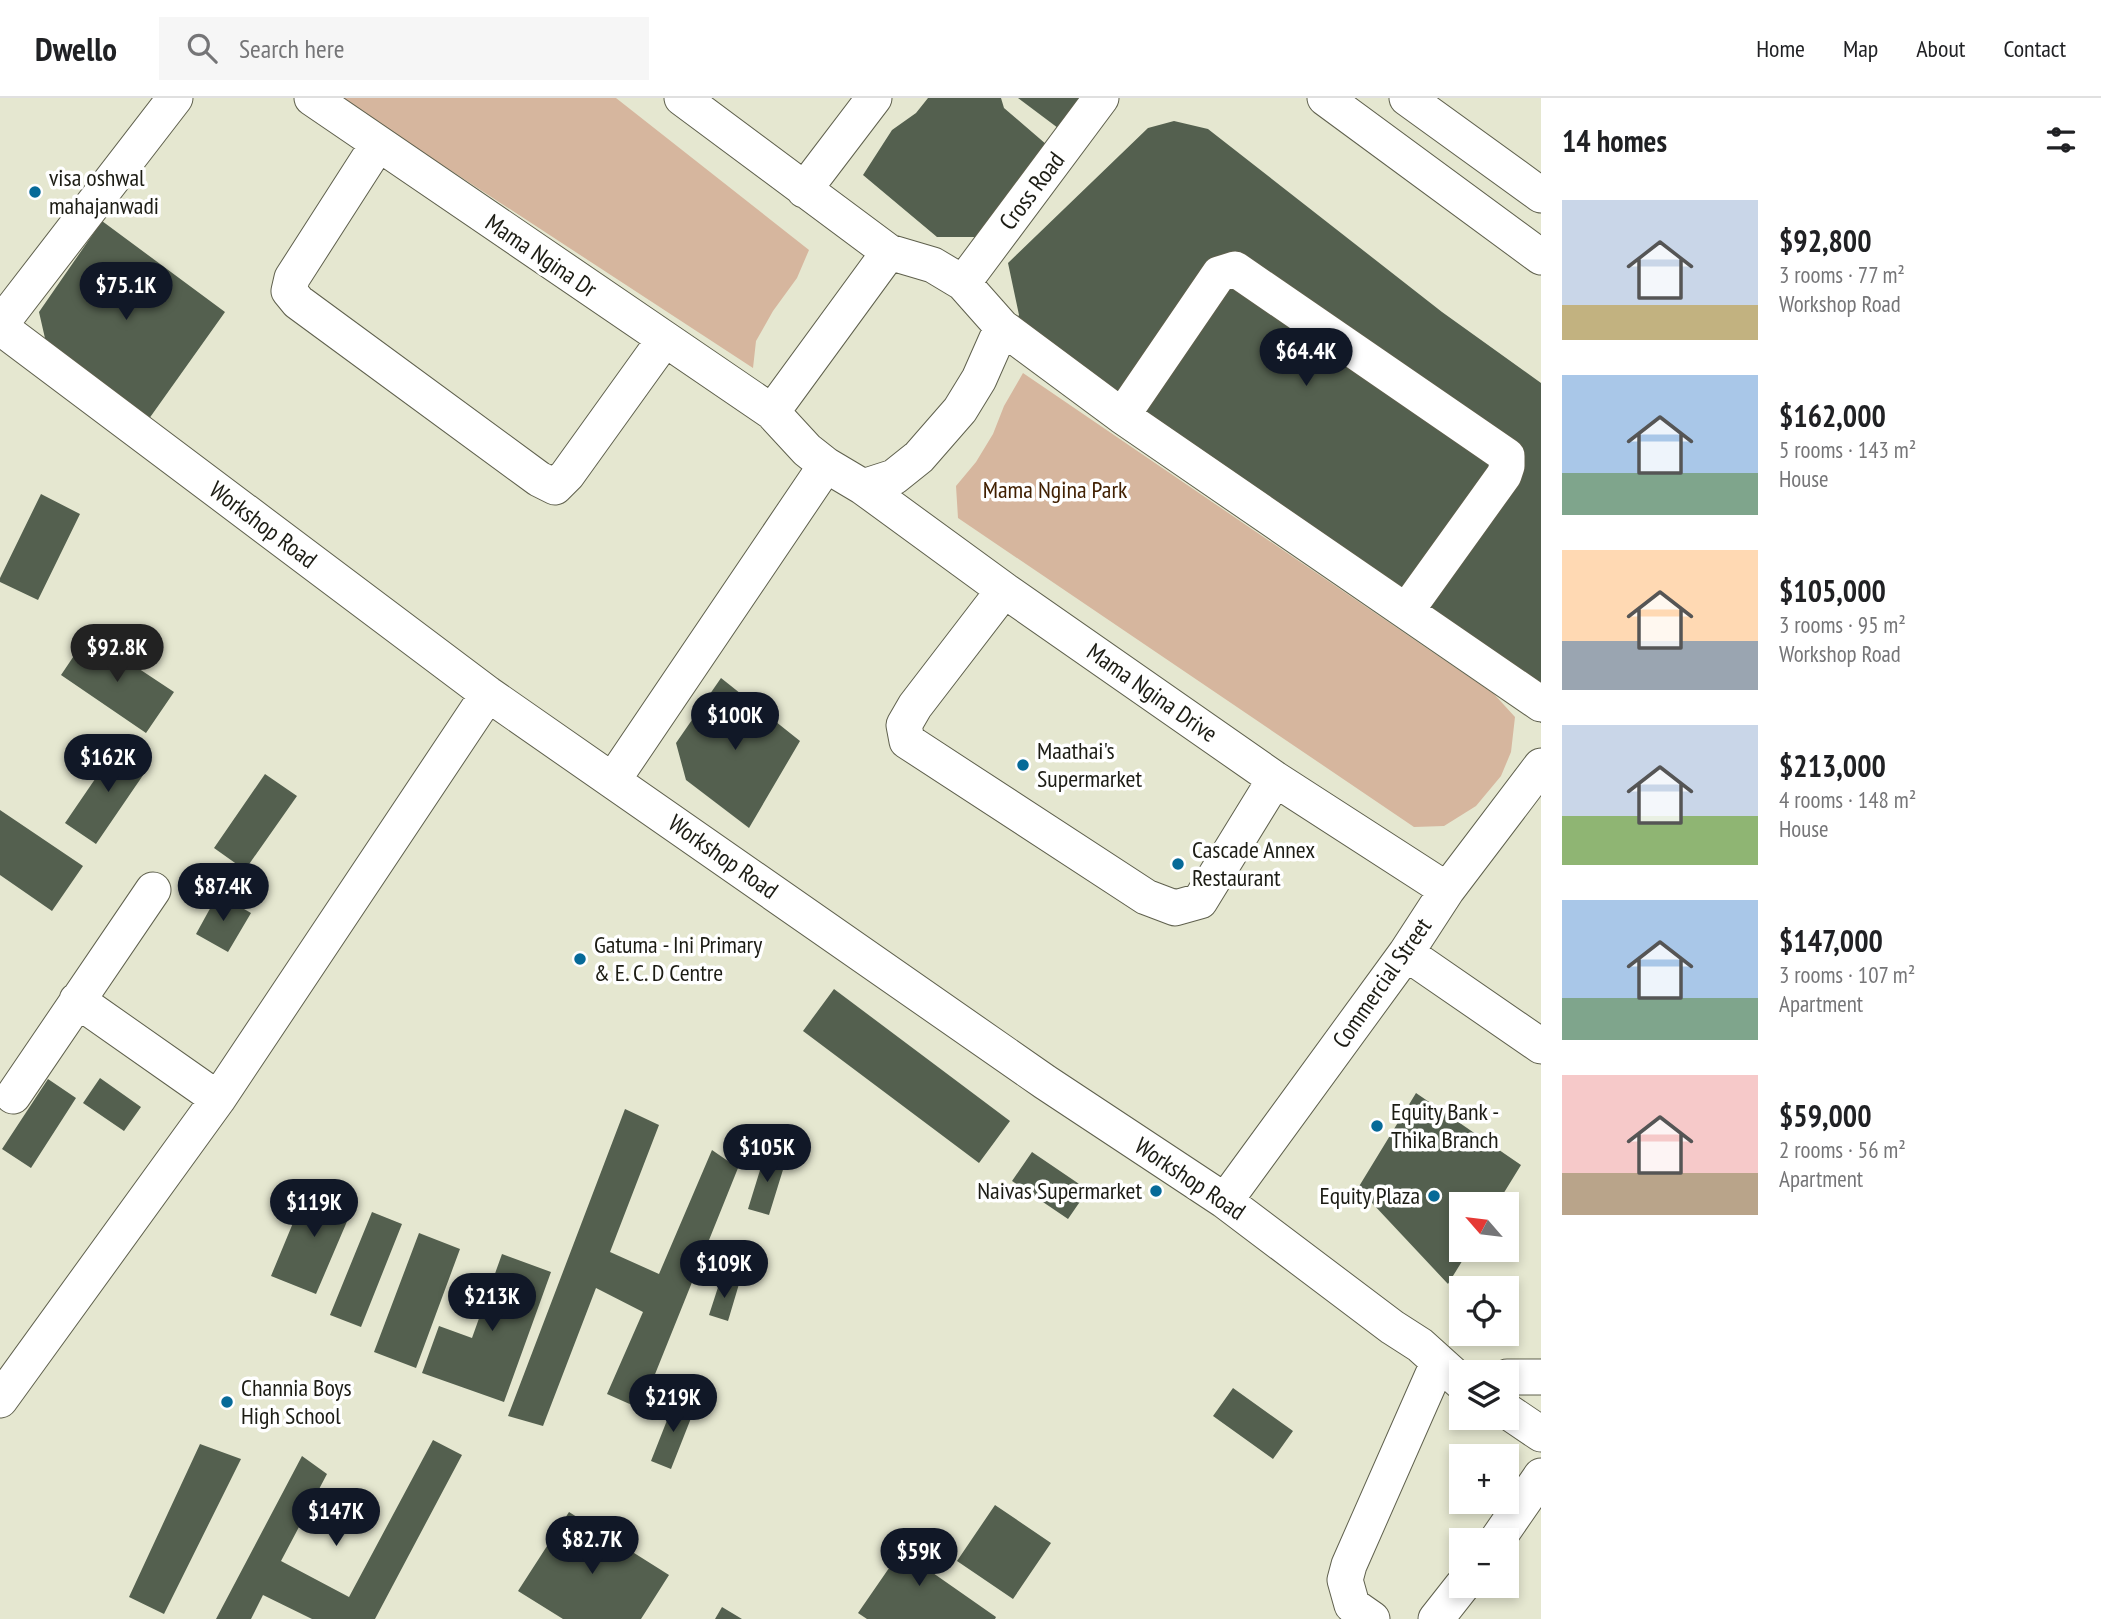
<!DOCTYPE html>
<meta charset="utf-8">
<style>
:root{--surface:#fff;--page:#f6f6f6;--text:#202124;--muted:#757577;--line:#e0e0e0;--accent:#111827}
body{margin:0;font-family:"PT Sans Narrow",sans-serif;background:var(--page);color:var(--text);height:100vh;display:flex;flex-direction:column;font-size:26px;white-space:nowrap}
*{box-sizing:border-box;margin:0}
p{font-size:23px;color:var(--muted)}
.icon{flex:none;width:38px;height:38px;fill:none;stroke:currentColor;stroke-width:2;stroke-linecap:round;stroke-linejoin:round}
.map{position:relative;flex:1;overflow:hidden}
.details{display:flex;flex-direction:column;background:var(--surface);width:560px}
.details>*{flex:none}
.needle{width:46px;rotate:298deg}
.tools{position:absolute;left:1449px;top:1094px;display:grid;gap:14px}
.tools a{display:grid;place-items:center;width:70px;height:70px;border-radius:0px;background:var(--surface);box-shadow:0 4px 10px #0003;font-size:35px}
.price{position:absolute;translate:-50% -60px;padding:0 16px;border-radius:24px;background:var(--accent);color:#fff;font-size:23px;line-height:46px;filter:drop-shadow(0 2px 4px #0008)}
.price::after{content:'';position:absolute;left:50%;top:42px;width:21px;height:16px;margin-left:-10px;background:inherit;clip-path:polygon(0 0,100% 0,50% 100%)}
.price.current{background:#222;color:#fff}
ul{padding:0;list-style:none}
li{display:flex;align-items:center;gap:21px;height:175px;padding:0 21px}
li span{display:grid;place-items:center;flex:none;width:196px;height:140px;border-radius:0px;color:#555}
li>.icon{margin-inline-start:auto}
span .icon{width:84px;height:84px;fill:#fffc;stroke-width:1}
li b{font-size:30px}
h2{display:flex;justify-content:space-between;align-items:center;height:84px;padding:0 21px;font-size:30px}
header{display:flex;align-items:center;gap:42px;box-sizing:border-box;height:98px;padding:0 35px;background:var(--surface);border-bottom:2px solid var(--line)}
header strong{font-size:33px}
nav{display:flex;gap:38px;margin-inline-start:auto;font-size:24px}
.search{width:490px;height:63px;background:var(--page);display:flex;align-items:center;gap:18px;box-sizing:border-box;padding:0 24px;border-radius:0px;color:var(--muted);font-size:26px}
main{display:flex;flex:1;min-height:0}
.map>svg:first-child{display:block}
</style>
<header>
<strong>Dwello</strong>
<div class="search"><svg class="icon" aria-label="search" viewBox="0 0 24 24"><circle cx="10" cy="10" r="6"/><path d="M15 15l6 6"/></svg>Search here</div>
<nav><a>Home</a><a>Map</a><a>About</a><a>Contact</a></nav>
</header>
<main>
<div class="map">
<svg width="1541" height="1521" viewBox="0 0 1541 1521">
<rect width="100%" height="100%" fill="#e5e7d0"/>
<!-- green -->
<path fill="#d6b69e" d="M340 0H616L809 152 797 180 773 213 756 243 753 270Z
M1023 275 1494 596 1515 619 1511 654 1501 678 1476 708 1444 728 1414 729 958 420 956 388 976 364 993 336 1004 308Z"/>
<!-- building -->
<path fill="#54604f" d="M928 0H1001L1004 10 1054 53 980 139H937L863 77 892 32 916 15Z
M1018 0H1084L1062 33Z
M1174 23 1208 31 1442 214 1541 285V625L1012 228 1019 217 1008 165 1148 30Z
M102 123 225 214 146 325 47 249 39 214Z
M41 396 80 416 38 502 0 484V480Z
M88 537 174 594 146 635 61 577Z
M721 580 800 643 749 730 686 682 676 645Z
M119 646 150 667 96 746 65 725Z
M265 676 297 698 245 772 214 750Z
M0 712 83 768 52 813 0 777Z
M218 796 251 815 228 854 196 836Z
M834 891 1010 1023 979 1065 803 933Z
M100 980 141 1009 124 1033 83 1005Z
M48 981 76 1000 31 1070 2 1051Z
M1416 995 1521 1067 1497 1106H1461V1152H1469L1448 1186 1358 1090Z
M625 1011 659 1027 610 1154 659 1176 712 1052 738 1070 641 1311 607 1296 643 1214 596 1190 543 1328 508 1318Z
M1032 1054 1088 1092 1068 1121 1012 1083Z
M765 1056 786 1062 769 1117 748 1111Z
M325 1086 357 1100 316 1196 271 1178 305 1096 319 1102Z
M372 1114 402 1126 361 1229 330 1217Z
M419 1135 460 1151 416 1270 374 1254Z
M502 1156 551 1174 504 1304 422 1275 439 1228 472 1240Z
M721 1180 739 1186 728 1223 709 1217Z
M1233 1290 1293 1333 1273 1361 1213 1318Z
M675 1302 695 1310 671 1371 651 1363Z
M433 1342 462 1357 375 1521H312L263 1497 251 1521H216L302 1358 327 1376 281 1463 349 1499Z
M200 1346 241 1361 164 1516 129 1499Z
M995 1407 1051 1445 1013 1501 957 1463Z
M569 1414 669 1477 641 1521H563L518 1493Z
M916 1431 949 1454 933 1475 996 1519 995 1521H867L858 1515Z
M722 1509 742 1521H715Z"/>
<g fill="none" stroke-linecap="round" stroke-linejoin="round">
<defs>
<path id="minor" d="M312 0 772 314 807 352 826 367 863 389 894 379 919 359 960 312 979 281 1002 229 963 185 933 167 889 154 772 314
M682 0 889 154
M1325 0 1541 159
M1407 0 1541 97
M378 46 292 180 289 193 298 204 539 381 555 389 567 377 664 242
M804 92 874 0
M963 185 1101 0
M0 227 175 0
M0 229 488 596 1045 984 1225 1103 1392 1229 1420 1247 1461 1284
M1002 229 1122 318 1541 606
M1122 318 1219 176 1235 171 1507 358V368L1504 377 1407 512
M863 389 1004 492 1275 681 1447 792
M1004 492 915 608 904 627 907 643 1146 799 1175 810 1200 803 1275 681
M613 682 826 367
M1406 855 1541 948
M77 902 218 1001
M13 998 153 792
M1225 1103 1406 855 1447 792 1541 668
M1507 1279H1541
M0 1302 218 1001 488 596
M1507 1313 1541 1336
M1497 1442 1541 1378
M1372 1521 1352 1507 1345 1482 1349 1467 1438 1265
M1436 1521 1462 1488"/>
</defs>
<!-- minor casing -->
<use href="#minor" stroke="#5f604d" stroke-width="37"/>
<!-- minor -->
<use href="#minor" stroke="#fff" stroke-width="35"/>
</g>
<!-- markers -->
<g fill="#066a98" stroke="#fff" stroke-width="2.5">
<circle cx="35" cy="94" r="7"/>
<circle cx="1023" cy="667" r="7"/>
<circle cx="1178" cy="766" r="7"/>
<circle cx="580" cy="861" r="7"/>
<circle cx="1377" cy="1028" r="7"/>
<circle cx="1156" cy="1093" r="7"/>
<circle cx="1434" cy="1098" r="7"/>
<circle cx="227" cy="1304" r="7"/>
</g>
<g text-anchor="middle" stroke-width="7" stroke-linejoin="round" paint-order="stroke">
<!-- poi labels -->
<g font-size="24" fill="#1c1c14" stroke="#fff" text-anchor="start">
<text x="49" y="88">visa oshwal<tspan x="49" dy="28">mahajanwadi</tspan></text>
<text x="1037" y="661">Maathai's<tspan x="1037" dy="28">Supermarket</tspan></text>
<text x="1192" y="760">Cascade Annex<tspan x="1192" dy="28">Restaurant</tspan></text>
<text x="594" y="855">Gatuma - Ini Primary<tspan x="594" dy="28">&amp; E. C. D Centre</tspan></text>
<text x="1391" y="1022">Equity Bank -<tspan x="1391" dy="28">Thika Branch</tspan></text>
<text x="1142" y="1101" text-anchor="end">Naivas Supermarket</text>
<text x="1420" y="1106" text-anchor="end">Equity Plaza</text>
<text x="241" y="1298">Channia Boys<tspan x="241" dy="28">High School</tspan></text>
</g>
<!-- street labels -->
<g font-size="24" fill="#1c1c14" stroke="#fff">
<text transform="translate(1032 93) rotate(-53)" y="8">Cross Road</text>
<text transform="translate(541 158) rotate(34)" y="8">Mama Ngina Dr</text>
<text transform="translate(263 427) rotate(37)" y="8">Workshop Road</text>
<text transform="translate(1152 595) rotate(35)" y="8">Mama Ngina Drive</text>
<text transform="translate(723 759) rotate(35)" y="8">Workshop Road</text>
<text transform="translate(1382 885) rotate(-55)" y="8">Commercial Street</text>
<text transform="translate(1190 1081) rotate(34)" y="8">Workshop Road</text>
</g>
<!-- park labels -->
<g font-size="24" fill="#412002" stroke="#fff">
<text x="1055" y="400">Mama Ngina Park</text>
</g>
</g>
</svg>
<div class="tools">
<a><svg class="needle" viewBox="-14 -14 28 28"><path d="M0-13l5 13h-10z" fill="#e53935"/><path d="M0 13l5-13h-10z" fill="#757577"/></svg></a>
<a><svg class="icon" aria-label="locate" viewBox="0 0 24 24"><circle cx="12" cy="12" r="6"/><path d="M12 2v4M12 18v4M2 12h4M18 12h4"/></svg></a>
<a><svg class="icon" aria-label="layers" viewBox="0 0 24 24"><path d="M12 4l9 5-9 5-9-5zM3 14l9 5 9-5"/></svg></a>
<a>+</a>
<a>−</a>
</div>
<b class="price" style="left:126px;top:224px">$75.1K</b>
<b class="price" style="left:1306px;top:290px">$64.4K</b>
<b class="price current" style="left:117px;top:586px">$92.8K</b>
<b class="price" style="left:735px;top:654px">$100K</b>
<b class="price" style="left:108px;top:696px">$162K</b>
<b class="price" style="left:223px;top:825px">$87.4K</b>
<b class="price" style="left:767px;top:1086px">$105K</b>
<b class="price" style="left:314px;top:1141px">$119K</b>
<b class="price" style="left:724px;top:1202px">$109K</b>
<b class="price" style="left:492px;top:1235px">$213K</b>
<b class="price" style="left:673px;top:1336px">$219K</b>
<b class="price" style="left:336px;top:1450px">$147K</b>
<b class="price" style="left:592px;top:1478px">$82.7K</b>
<b class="price" style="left:919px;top:1490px">$59K</b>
</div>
<section class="details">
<h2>14 homes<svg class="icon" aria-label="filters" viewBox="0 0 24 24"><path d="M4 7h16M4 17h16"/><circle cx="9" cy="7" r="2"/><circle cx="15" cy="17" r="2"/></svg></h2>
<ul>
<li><span style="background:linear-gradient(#c9d6e8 75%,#c2b280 0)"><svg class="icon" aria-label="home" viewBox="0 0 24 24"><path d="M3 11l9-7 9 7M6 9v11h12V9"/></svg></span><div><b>$92,800</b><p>3 rooms · 77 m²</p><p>Workshop Road</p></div></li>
<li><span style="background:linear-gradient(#a9c7e8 70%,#7fa58c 0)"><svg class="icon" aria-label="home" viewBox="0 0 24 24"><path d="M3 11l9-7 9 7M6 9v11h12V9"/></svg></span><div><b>$162,000</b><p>5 rooms · 143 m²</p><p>House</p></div></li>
<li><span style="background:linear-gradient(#ffd9b3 65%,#9aa5b1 0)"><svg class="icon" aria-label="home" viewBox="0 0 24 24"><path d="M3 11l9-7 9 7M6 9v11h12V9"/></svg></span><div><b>$105,000</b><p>3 rooms · 95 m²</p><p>Workshop Road</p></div></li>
<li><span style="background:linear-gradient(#c9d6e8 65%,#8fb573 0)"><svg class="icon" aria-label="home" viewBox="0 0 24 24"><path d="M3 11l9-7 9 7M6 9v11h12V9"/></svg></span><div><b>$213,000</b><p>4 rooms · 148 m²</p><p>House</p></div></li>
<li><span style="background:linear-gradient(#a9c7e8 70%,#7fa58c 0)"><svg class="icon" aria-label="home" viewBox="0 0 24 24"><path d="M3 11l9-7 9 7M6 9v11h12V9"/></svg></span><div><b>$147,000</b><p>3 rooms · 107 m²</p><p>Apartment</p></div></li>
<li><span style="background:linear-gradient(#f6c9c9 70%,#b9a48a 0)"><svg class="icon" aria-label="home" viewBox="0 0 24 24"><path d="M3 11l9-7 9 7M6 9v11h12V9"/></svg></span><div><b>$59,000</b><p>2 rooms · 56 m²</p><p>Apartment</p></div></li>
</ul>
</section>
</main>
